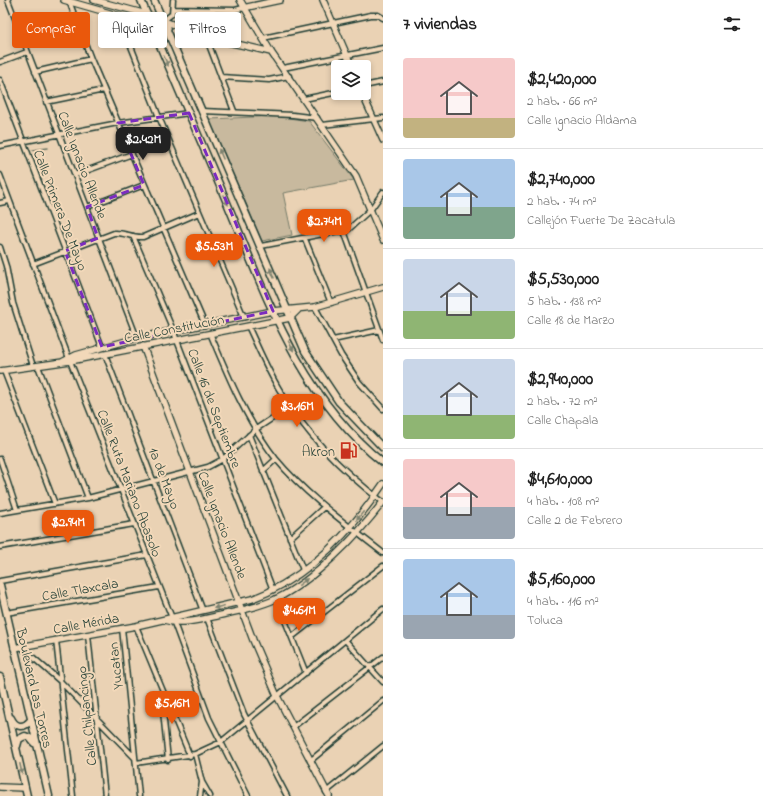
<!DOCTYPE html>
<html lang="es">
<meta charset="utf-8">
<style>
:root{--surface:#fff;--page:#f6f6f6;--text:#222;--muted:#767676;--line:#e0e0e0;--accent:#ea580c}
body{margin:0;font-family:"Indie Flower",sans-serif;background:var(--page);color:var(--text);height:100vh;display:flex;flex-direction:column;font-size:15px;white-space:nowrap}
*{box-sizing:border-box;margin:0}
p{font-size:13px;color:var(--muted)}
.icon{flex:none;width:22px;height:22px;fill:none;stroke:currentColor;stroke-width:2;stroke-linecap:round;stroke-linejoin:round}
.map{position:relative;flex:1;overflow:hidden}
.drawer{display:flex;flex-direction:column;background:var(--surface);width:380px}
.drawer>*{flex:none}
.hud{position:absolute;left:12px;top:12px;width:311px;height:36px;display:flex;gap:8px}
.controls{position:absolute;left:331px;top:60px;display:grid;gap:8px}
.controls a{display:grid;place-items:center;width:40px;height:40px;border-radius:4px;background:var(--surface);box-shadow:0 2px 6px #0003;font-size:20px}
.price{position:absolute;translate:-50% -34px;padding:0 9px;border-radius:8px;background:var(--accent);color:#fff;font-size:13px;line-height:26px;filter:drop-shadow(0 1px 2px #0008)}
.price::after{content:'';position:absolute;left:50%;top:24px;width:12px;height:9px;margin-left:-6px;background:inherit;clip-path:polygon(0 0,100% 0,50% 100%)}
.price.current{background:#222;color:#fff}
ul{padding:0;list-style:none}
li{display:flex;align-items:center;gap:12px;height:100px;padding:0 20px}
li+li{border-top:1px solid var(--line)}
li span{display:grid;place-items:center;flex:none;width:112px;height:80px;border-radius:4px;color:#555}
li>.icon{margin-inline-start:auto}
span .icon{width:48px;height:48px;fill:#fffc;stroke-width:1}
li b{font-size:17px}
h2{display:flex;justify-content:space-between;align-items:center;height:48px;padding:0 20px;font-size:17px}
.tag{padding:0 14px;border-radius:4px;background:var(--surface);box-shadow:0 2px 6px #0003;font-size:14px;line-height:36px}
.tag.current{background:var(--accent);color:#fff}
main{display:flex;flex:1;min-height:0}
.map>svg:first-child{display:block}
</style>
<main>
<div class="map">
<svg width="383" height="796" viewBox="0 0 383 796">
<rect width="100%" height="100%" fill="#ead2b4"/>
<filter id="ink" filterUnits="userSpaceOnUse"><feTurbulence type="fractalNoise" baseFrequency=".025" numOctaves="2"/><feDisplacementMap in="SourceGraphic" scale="8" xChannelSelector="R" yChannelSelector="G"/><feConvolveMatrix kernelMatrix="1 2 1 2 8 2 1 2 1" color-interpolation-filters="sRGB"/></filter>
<g filter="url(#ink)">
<!-- green -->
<path fill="#c8b99e" stroke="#747b69" d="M275 116 309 121 354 180 283 193 292 235 262 241 211 124 210 119Z"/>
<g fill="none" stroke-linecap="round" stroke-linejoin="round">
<!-- stream -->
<path stroke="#687362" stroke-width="1.5" d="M33 150 48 148"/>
<defs>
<path id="street" d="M8 0 137 338
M69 1 91 59 205 325
M173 9 235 10 243 8
M119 16 159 117 244 317
M163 21 172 14 173 0
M206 37 234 111
M263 38 371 15H378L383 18
M23 39 78 28
M0 62 27 52
M283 68 383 48
M35 72 91 59
M221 77 269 80 289 76
M0 80 102 347
M364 86 383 82
M304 99 338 92
M46 102 104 90
M202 111 293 115 317 118
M322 125 383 118
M0 146 118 123 189 113
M0 175 70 361 174 623 209 718 248 796
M75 175 132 154
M0 203 9 201
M87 207 144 185
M344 231 383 340
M133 236 173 330 273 590
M305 239 331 303
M261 246 349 229 371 209 383 192
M0 247 6 266 13 303 33 366
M33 264 114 233C124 232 133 238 143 237L199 213
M315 307 341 355 359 382 383 409
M248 326C258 347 267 369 279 389 305 433 342 471 383 502
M210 333C228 376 247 422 276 459 306 495 346 524 383 553
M333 340 379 330
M105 354 203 611
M38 366 88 498
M4 371 55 504
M249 435 303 570
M0 459 17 510
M263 471 276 459
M0 513 88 498 208 467 223 459 256 429 291 406
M290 538 324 507
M0 547 134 524
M0 581 147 555
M276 598 306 673
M6 613 159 587
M207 618 244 714 287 796
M136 626 190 756
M122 628 139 796
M88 635 105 796
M292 637 383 566
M56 640 73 796
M346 641 383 682
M20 646 60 681 135 758
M163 694V711L168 760
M293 727 383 657
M195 754 202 782 210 796
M310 761 383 701
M136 763 195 754 221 742 383 609
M326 792 383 746
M200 796 202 782"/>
<path id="secondary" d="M64 0 151 25 168 28
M94 0 146 14 206 37 271 52
M240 0 271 52 356 176 383 240
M323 0 352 67
M243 8 280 0
M362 93 383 140
M143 346 253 640 277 696 329 796
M62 362 76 355 137 338 273 311 315 307 383 287
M0 371 70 361 290 318 298 310
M164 620C181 625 200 620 217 616 237 611 257 608 276 599 316 579 356 537 383 502
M14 648 136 626 252 599C308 578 351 532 383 484
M0 787 25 788"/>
<path id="primary" d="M141 0C168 66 197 132 225 198 266 295 298 394 383 463
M154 0 305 351 339 402 383 448
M0 585 49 796
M0 677 27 796
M11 718C15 727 23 729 30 721
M17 746 19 739 25 736 30 738 34 743"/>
</defs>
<!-- street casing -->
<use href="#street" stroke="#1f3d34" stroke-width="7"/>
<!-- secondary casing -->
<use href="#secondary" stroke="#1f3d34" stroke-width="8"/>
<!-- primary casing -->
<use href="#primary" stroke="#1f3d34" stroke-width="9"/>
<!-- street -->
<use href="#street" stroke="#f2d8b9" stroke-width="4"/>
<!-- secondary -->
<use href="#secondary" stroke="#f2d8b9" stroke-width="5.5"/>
<!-- primary -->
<use href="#primary" stroke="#f2d8b9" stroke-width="6"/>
</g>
<!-- one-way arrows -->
<defs><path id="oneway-solid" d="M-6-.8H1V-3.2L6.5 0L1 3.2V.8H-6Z"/></defs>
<g fill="#7e8370">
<use href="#oneway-solid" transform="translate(166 61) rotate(66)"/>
<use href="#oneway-solid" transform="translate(221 154) rotate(-113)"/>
<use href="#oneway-solid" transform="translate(226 200) rotate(67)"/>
<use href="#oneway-solid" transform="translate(272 273) rotate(-112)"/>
<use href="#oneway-solid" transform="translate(291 346) rotate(63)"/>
<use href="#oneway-solid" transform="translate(360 516) rotate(128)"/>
<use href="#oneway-solid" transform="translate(303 582) rotate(-37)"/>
<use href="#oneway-solid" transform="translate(219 607) rotate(166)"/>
<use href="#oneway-solid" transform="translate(21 769) rotate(78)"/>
</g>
</g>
<!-- marked area -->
<path fill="none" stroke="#7b2cbf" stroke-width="3" stroke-dasharray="8 5" stroke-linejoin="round" d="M189 113 273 311 102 347 65 251 98 238 87 207 144 185 118 123Z"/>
<!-- icons -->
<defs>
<symbol id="fuel-bare" viewBox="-9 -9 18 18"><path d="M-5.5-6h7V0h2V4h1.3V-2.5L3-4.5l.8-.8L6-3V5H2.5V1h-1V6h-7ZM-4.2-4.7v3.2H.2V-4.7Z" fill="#c8321e" stroke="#f2d8b9" stroke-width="2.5" paint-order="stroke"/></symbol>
</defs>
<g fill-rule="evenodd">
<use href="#fuel-bare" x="336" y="438" width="25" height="25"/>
</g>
<g text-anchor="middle" stroke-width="4" stroke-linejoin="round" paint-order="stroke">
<!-- street labels -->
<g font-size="14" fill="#1f3d34" stroke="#f2d8b9">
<text transform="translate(83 165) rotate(69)" y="5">Calle Ignacio Allende</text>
<text transform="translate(61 210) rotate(69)" y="5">Calle Primera De Mayo</text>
<text transform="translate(174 328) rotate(-11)" y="5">Calle Constitución</text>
<text transform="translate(215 408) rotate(69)" y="5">Calle 16 de Septiembre</text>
<text transform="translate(165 478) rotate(69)" y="5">1a de Mayo</text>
<text transform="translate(130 483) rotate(69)" y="5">Calle Ruta Mariano Abasolo</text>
<text transform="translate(223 525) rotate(69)" y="5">Calle Ignacio Allende</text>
<text transform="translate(80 589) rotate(-10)" y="5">Calle Tlaxcala</text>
<text transform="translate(86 623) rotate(-10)" y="5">Calle Mérida</text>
<text transform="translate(115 666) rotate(-96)" y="5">Yucatan</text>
<text transform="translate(35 688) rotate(77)" y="5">Boulevard Las Torres</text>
<text transform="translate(86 716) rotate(-96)" y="5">Calle Chilpancingo</text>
</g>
<!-- poi labels -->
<g font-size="14" fill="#1f3d34" stroke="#f2d8b9" text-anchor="end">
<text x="335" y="456">Akron</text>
</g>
</g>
</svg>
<div class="controls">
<a><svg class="icon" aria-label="layers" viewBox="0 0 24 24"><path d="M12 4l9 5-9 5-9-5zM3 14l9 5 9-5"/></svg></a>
</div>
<b class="price current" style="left:143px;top:161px">$2.42M</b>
<b class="price" style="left:324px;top:243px">$2.74M</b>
<b class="price" style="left:214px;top:268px">$5.53M</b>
<b class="price" style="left:297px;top:428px">$3.16M</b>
<b class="price" style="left:68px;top:544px">$2.94M</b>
<b class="price" style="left:299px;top:632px">$4.61M</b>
<b class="price" style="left:172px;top:725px">$5.16M</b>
<div class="hud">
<a class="tag current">Comprar</a>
<a class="tag">Alquilar</a>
<a class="tag">Filtros</a>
</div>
</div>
<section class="drawer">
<h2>7 viviendas<svg class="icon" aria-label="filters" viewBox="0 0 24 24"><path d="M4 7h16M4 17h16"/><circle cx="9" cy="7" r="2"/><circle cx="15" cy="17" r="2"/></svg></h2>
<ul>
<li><span style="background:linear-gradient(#f6c9c9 75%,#c2b280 0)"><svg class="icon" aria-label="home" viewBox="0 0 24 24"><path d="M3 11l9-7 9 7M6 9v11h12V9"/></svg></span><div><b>$2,420,000</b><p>2 hab. · 66 m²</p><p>Calle Ignacio Aldama</p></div></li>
<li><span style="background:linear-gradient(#a9c7e8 60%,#7fa58c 0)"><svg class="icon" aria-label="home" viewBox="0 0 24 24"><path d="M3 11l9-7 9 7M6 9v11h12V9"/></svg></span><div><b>$2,740,000</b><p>2 hab. · 74 m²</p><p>Callejón Fuerte De Zacatula</p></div></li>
<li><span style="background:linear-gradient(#c9d6e8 65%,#8fb573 0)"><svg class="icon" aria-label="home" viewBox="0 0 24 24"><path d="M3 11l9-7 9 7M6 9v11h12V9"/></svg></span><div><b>$5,530,000</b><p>5 hab. · 138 m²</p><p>Calle 18 de Marzo</p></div></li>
<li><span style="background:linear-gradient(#c9d6e8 70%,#8fb573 0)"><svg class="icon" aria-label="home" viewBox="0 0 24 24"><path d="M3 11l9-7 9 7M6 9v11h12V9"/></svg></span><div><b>$2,940,000</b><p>2 hab. · 72 m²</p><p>Calle Chapala</p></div></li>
<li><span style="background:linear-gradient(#f6c9c9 60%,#9aa5b1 0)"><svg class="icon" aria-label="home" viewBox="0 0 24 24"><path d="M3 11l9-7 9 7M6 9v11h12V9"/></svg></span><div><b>$4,610,000</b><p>4 hab. · 108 m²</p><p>Calle 2 de Febrero</p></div></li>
<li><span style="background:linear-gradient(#a9c7e8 70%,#9aa5b1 0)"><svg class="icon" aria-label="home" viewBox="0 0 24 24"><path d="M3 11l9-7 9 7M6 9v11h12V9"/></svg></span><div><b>$5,160,000</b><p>4 hab. · 116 m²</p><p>Toluca</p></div></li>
</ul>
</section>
</main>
